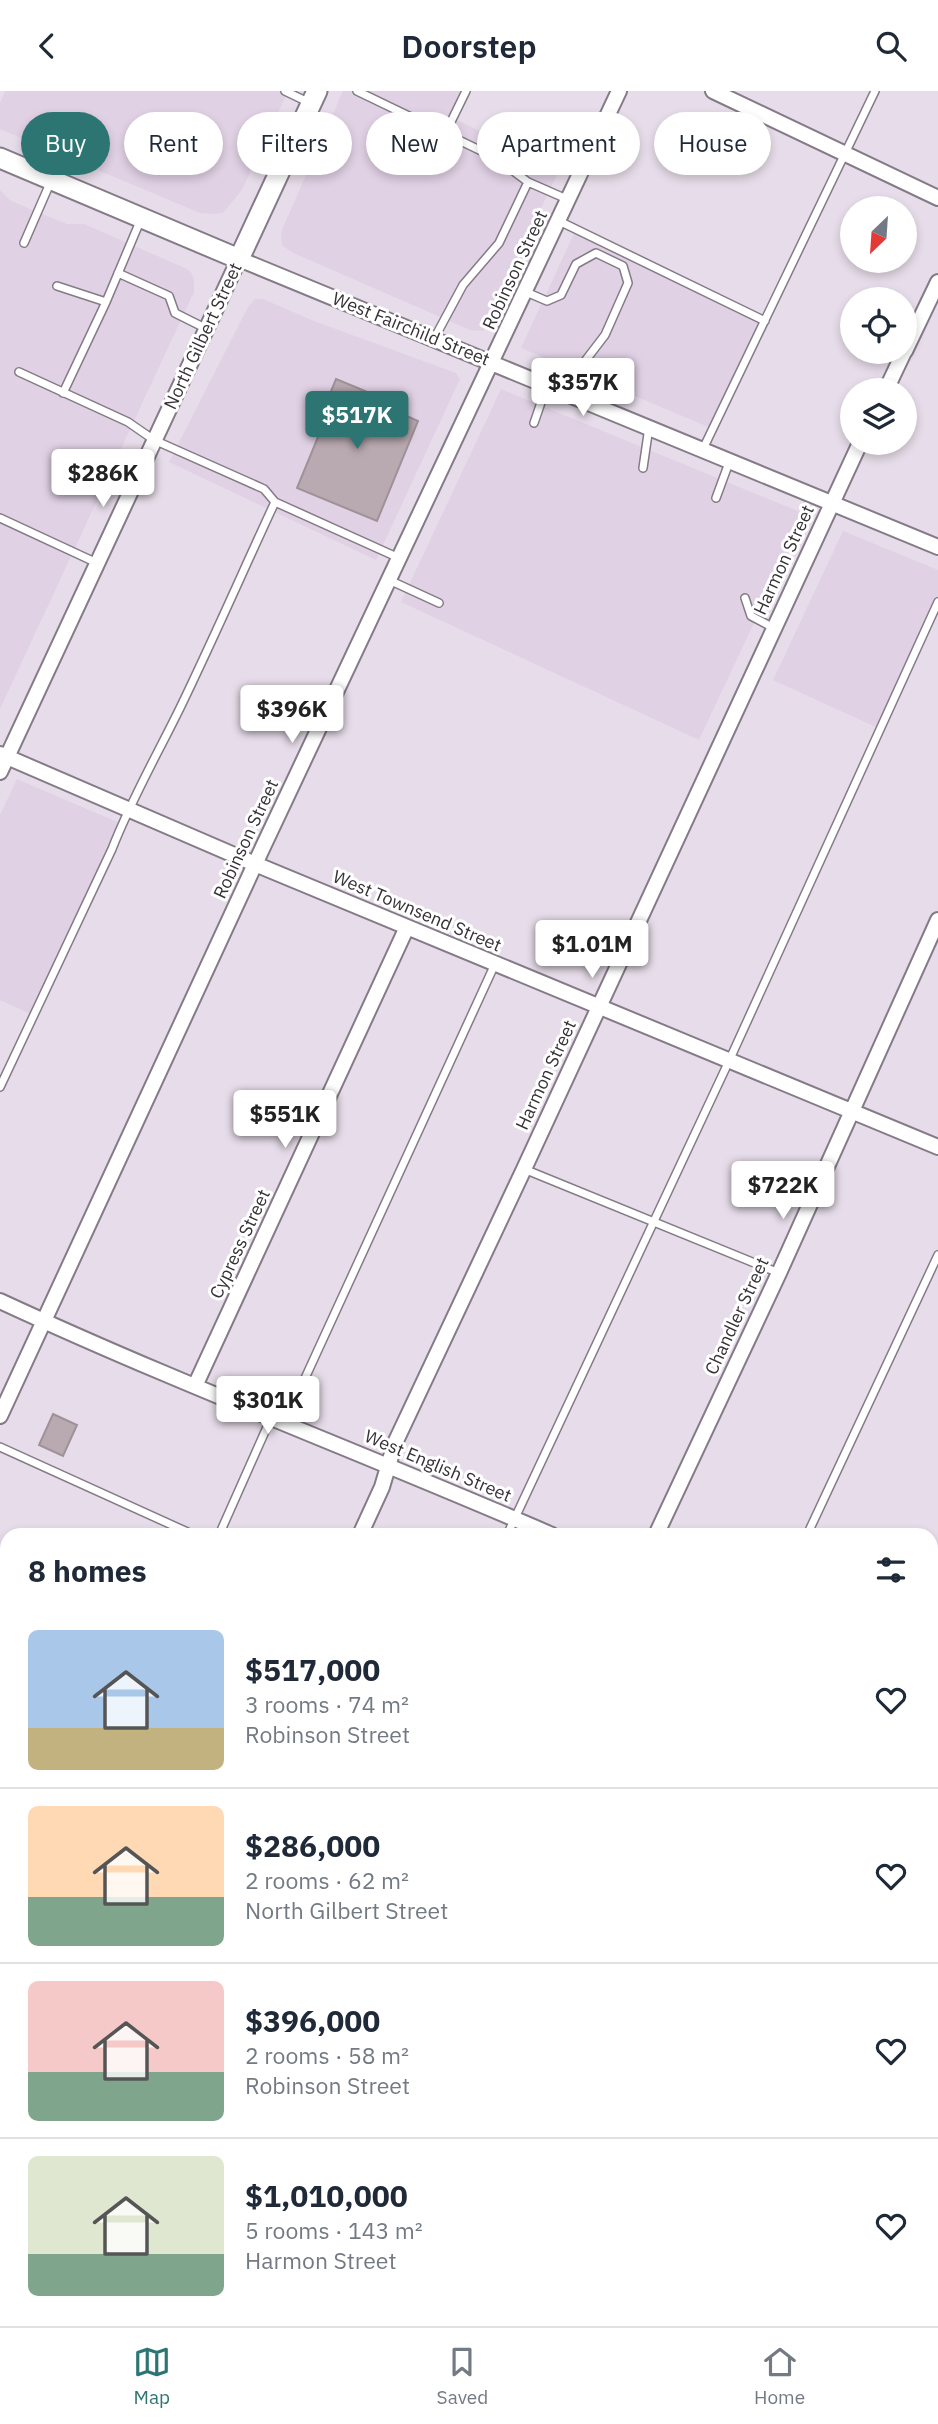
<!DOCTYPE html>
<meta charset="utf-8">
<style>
:root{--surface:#fff;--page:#f2f2f3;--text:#1f2937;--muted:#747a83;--line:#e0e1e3;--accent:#2c7573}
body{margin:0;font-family:"IBM Plex Sans",sans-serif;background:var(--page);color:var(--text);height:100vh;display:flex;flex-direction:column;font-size:26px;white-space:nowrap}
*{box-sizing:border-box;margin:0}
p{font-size:23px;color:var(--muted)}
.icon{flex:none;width:38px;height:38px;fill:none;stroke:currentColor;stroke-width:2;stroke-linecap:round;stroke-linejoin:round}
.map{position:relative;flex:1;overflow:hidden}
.side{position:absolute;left:0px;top:1437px;width:938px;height:800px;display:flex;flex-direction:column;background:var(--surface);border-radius:21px 21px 0 0;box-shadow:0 4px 10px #0003}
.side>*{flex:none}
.guide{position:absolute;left:21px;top:21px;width:896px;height:63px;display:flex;gap:14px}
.needle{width:46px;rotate:205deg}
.buttons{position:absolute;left:840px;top:105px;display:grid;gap:14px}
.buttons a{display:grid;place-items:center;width:77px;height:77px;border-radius:50%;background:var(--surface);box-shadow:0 4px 10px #0003;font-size:35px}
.price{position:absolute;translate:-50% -60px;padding:0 16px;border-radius:7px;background:#fff;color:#222;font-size:23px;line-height:46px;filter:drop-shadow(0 2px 4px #0008)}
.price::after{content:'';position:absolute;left:50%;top:42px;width:21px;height:16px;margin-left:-10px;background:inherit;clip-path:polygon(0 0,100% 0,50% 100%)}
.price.current{background:var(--accent);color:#fff}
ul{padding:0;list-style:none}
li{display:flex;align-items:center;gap:21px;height:175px;padding:0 28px}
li+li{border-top:2px solid var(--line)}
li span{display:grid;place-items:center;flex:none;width:196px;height:140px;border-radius:10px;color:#555}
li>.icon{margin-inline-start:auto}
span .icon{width:84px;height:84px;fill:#fffc;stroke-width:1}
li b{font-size:30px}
h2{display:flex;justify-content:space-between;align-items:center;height:84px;padding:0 28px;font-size:30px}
.tag{padding:0 24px;border-radius:32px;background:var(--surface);box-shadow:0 4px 10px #0003;font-size:24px;line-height:63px}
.tag.current{background:var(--accent);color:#fff}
header{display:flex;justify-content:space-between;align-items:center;height:91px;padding:0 28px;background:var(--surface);font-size:32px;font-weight:600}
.dock{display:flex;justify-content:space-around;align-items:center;height:98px;border-top:2px solid var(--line);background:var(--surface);font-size:19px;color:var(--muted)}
.dock a{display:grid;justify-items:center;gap:4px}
.dock .current{color:var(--accent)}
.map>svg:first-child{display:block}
</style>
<header><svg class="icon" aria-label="back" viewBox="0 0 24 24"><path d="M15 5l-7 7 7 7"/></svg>Doorstep<svg class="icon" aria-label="search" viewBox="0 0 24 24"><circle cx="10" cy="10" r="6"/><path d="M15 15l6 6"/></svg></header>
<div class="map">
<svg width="938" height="2235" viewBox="0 0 938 2235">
<rect width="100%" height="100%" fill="#e7ddea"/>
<!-- commercial -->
<path fill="#e0d1e4" d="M5 0H288L242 99 223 122 213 123 200 122 0 38V12Z
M343 0H466L453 27 559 79 483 240 470 239 291 161 282 154 281 141Z
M0 99 10 109 37 121 67 133H84L185 177 191 181 194 189V201L0 618Z
M576 138 765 230 713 338 521 257Z
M255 208H263L314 230 456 282 460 288 376 469 169 371 248 216Z
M501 298 805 423 699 649 401 511Z
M843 440 938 479V511L880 638 773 589Z
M17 688 122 733 35 925 0 909V724Z"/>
<!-- building -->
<path fill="#b9a9b1" stroke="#a09199" stroke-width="2" d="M336 288 382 307 380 313 418 330 377 430 297 397 325 329 320 327Z
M53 1323 77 1334 63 1365 39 1354Z"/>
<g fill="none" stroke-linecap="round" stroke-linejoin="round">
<defs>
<path id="service" d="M285 0 310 12
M357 0 496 67 528 91 499 152 463 194 434 248
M445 43 466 0
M528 91 569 109
M559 130 765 230
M24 152 51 90
M118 182 169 205 175 222 207 238
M57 195 106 211 141 128
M526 201 547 210 561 204 576 173 596 162 623 175 628 192 605 244 582 274 568 302
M19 281 128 331 154 349 264 398 275 411 399 467
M63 302 106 211
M534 332 547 294
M703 358 875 0
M643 377 649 336
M716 407 730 369
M0 427 97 472
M389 489 439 512
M745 507 751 525 774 537
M0 996 112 758C131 709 157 664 180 617 213 549 243 480 275 411
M524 1078 779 1182
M284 1333 495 873
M0 1356 194 1444
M219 1444 271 1327
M507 1444 729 970 938 511
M807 1444 938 1164
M0 1641 7 1644
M931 1813 938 1798
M0 1928 7 1913
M150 2235 153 2230
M447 2235 449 2230
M737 2235 739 2230"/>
<path id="minor" d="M713 0 938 107
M905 260 938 191
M886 299 904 261
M0 663 255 773 938 1056
M0 681 239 168 938 456
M0 1210C181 1294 368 1364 552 1444
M195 1295 407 836
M0 1325 262 758 619 0
M360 1444 382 1396 395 1352 524 1078 860 352
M656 1444 779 1182 938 829
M931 1492 938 1476
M0 1498 7 1501
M931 1608 938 1611
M0 1786 7 1789
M931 2188 938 2172
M2 2235 7 2224
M299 2235 301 2230
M596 2235 599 2230
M910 2235 912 2230"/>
<path id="secondary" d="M0 67 239 168 317 0"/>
</defs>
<!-- service casing -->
<use href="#service" stroke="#847b87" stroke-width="10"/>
<!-- minor casing -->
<use href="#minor" stroke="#847b87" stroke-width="18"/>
<!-- secondary casing -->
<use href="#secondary" stroke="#847b87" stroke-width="23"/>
<!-- service -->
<use href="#service" stroke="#fff" stroke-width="7"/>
<!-- minor -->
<use href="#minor" stroke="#fff" stroke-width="14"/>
<!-- secondary -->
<use href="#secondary" stroke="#fff" stroke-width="19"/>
</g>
<g text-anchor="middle" stroke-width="6" stroke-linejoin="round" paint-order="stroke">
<!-- street labels -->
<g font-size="18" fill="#363237" stroke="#fff">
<text transform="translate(515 179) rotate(-65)" y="6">Robinson Street</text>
<text transform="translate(411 238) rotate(22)" y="6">West Fairchild Street</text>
<text transform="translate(203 245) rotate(-65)" y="6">North Gilbert Street</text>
<text transform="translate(784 469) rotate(-65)" y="6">Harmon Street</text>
<text transform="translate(246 748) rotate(-65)" y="6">Robinson Street</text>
<text transform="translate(417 820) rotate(23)" y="6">West Townsend Street</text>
<text transform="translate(546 984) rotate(-65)" y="6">Harmon Street</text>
<text transform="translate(240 1153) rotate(-65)" y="6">Cypress Street</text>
<text transform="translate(737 1225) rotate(-65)" y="6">Chandler Street</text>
<text transform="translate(438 1375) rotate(23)" y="6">West English Street</text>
</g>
</g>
</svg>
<div class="buttons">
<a><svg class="needle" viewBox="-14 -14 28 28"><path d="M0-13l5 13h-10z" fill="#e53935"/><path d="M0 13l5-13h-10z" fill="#747a83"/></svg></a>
<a><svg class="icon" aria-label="locate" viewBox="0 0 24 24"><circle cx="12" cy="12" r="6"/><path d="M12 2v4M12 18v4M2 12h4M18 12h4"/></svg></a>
<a><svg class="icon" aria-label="layers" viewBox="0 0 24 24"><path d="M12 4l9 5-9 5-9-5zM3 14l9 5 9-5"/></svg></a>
</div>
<b class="price" style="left:583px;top:327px">$357K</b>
<b class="price current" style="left:357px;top:360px">$517K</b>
<b class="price" style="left:103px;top:418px">$286K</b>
<b class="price" style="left:292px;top:654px">$396K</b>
<b class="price" style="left:592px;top:889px">$1.01M</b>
<b class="price" style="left:285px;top:1059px">$551K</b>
<b class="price" style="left:783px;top:1130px">$722K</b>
<b class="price" style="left:268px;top:1345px">$301K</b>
<div class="guide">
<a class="tag current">Buy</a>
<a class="tag">Rent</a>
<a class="tag">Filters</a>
<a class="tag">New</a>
<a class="tag">Apartment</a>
<a class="tag">House</a>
</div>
<section class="side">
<h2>8 homes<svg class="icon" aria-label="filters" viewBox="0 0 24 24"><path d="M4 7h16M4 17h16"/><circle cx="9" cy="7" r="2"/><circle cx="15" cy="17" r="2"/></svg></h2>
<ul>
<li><span style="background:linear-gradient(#a9c7e8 70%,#c2b280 0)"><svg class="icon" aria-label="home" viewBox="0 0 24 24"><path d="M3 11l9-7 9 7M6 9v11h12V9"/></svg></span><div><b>$517,000</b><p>3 rooms · 74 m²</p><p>Robinson Street</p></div><svg class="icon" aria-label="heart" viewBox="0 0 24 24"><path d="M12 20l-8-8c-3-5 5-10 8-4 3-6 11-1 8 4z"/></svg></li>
<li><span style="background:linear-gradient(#ffd9b3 65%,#7fa58c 0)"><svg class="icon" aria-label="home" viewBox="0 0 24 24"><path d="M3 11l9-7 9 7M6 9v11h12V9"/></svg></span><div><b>$286,000</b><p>2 rooms · 62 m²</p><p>North Gilbert Street</p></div><svg class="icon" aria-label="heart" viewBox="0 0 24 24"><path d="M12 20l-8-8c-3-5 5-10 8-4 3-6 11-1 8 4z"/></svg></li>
<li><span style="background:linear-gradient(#f6c9c9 65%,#7fa58c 0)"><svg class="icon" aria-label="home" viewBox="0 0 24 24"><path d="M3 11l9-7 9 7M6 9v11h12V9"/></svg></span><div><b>$396,000</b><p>2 rooms · 58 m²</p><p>Robinson Street</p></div><svg class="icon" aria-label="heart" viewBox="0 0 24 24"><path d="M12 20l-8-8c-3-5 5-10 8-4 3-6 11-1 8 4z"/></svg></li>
<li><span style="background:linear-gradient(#dfe7d0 70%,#7fa58c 0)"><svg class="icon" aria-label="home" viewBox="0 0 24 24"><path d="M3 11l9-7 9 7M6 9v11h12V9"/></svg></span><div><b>$1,010,000</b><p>5 rooms · 143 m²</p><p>Harmon Street</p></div><svg class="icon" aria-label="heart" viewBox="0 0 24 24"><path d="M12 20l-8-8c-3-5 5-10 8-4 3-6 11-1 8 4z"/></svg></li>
</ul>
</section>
</div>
<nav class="dock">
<a class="current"><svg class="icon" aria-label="map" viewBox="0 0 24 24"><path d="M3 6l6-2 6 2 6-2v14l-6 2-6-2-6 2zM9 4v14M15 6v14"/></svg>Map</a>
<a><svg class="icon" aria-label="saved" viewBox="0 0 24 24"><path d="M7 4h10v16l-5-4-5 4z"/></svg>Saved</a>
<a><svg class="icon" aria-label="home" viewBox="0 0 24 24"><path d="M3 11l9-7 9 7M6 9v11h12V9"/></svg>Home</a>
</nav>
